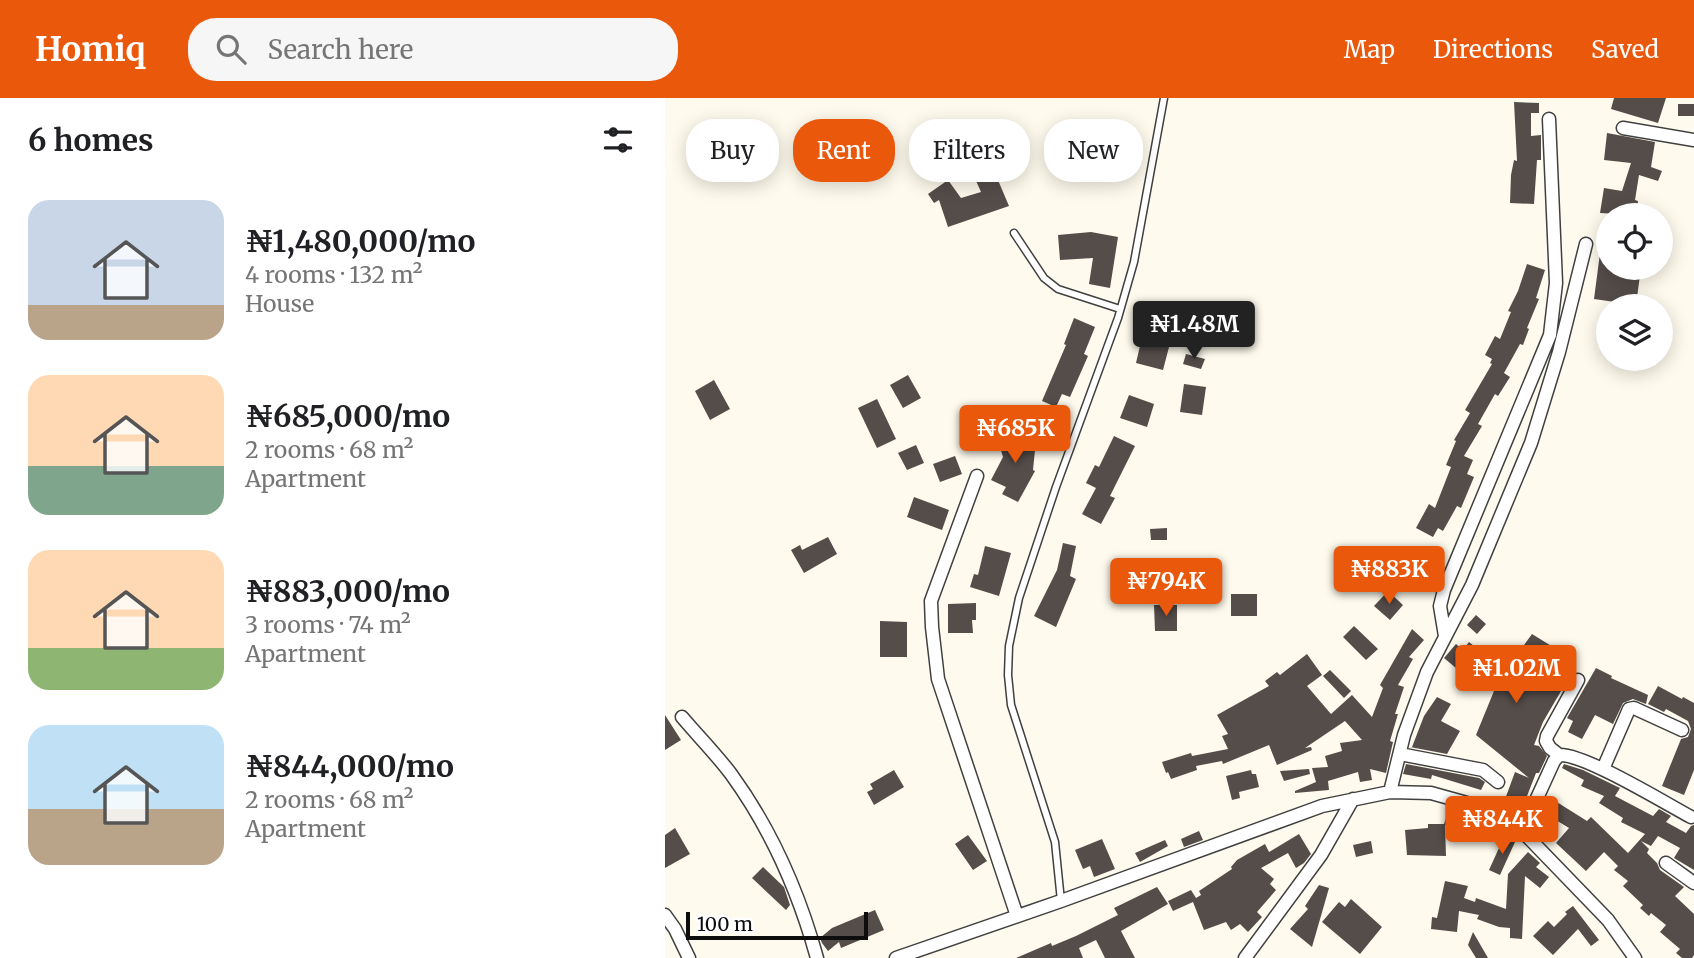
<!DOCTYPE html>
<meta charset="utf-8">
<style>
:root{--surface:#fff;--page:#f6f6f6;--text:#202124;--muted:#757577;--accent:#ea580c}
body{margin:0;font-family:Merriweather,serif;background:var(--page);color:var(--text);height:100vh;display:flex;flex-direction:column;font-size:26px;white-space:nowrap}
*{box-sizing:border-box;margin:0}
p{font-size:23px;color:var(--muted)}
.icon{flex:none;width:38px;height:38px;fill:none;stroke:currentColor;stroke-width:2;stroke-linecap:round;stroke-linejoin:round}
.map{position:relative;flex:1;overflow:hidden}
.panel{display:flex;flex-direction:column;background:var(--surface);width:665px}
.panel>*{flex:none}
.top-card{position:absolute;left:21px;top:21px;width:665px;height:63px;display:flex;gap:14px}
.fabs{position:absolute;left:931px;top:105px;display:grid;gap:14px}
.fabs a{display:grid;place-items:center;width:77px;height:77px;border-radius:50%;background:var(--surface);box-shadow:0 4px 18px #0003;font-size:35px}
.scale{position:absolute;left:21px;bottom:18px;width:182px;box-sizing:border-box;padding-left:7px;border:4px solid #0d0d0d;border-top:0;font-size:19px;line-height:24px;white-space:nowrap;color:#0d0d0d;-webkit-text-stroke:5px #fff;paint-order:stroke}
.price{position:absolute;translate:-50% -60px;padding:0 16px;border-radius:7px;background:var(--accent);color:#fff;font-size:23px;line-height:46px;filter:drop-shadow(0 2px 4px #0008)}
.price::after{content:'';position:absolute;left:50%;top:42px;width:21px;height:16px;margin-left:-10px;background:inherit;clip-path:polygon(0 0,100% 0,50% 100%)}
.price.selected{background:#222;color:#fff}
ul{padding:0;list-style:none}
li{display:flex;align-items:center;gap:21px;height:175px;padding:0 28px}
li span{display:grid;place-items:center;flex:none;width:196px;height:140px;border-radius:21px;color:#555}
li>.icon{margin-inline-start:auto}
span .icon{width:84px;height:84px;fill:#fffc;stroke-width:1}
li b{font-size:30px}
h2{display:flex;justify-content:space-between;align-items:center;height:84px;padding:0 28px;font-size:30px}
.pill{padding:0 24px;border-radius:28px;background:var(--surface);box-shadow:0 4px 18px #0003;font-size:24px;line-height:63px}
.pill.selected{background:var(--accent);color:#fff}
header{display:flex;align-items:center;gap:42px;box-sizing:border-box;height:98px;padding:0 35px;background:var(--accent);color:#fff}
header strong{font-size:33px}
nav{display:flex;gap:38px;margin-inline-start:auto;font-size:24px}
.search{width:490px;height:63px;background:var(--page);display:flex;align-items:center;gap:18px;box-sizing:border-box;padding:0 24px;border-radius:28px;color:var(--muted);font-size:26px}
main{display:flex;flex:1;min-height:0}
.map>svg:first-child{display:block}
</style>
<header>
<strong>Homiq</strong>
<div class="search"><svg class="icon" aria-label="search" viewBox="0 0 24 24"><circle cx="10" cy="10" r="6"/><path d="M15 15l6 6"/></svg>Search here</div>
<nav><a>Map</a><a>Directions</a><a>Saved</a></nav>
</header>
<main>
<section class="panel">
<h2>6 homes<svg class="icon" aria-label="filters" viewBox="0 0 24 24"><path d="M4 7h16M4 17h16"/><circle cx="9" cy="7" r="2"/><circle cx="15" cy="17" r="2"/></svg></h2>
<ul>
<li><span style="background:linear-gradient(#c9d6e8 75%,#b9a48a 0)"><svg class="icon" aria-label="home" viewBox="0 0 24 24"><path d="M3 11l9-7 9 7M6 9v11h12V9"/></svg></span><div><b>₦1,480,000/mo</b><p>4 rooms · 132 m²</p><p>House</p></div></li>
<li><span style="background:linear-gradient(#ffd9b3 65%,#7fa58c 0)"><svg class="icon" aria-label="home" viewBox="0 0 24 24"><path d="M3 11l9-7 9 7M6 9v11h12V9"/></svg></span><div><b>₦685,000/mo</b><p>2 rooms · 68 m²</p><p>Apartment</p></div></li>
<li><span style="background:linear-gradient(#ffd9b3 70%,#8fb573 0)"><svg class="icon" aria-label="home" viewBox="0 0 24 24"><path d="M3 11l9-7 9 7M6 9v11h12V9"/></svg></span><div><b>₦883,000/mo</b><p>3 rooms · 74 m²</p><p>Apartment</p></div></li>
<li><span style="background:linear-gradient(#bfe0f5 60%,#b9a48a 0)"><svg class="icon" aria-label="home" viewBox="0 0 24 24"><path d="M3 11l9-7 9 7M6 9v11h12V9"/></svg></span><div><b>₦844,000/mo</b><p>2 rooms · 68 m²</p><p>Apartment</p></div></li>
</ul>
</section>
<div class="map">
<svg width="1029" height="860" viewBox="0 0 1029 860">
<rect width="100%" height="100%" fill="#fefaed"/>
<!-- building -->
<path fill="#554d4a" d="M949 0H1001L993 25 946 11Z
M849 4 874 5V15H866V38L876 37V62H872L869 106 845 105 846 77 849 62 852 63Z
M1013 6H1029V18H1013Z
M942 35 990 44 986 69 997 73 993 83 974 77 970 102 973 103 971 117 935 115 939 90 957 93 966 65 939 62Z
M327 68 344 108 283 129 274 102 269 105 263 96 283 82 296 100 316 94 308 76Z
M426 134 453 139 445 190 424 186 428 160 395 162 393 137Z
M937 140 943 141V170H976L971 207 929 201Z
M862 166 880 172 871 200 874 201 862 230 864 231 858 247 855 246 839 275 845 279 833 298 830 296 813 326 817 328 799 358 808 362 802 376 809 379 796 410 792 408 778 433 773 430 768 439 751 430 764 406 770 410 786 369 781 367 791 343 789 342 805 315 800 312 827 266 825 265 827 261 820 257 830 238 835 241 846 214 843 213 853 193Z
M488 215 510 225 500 248 504 249 498 272 471 265 477 239Z
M409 220 430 229 419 256 423 258 405 299 397 296 391 309 377 303 401 247 399 246Z
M521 256 540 261 536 271 518 266Z
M243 277 256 300 238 310 225 287Z
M49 282 65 311 45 322 30 293Z
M519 286 541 289 537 317 515 314Z
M464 297 489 306 482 329 455 320Z
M212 301 231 341 212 350 193 310Z
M342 333 344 339 371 342 368 372 370 373 353 404 337 396 341 389 326 382 338 359 331 336Z
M449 338 470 348 445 398 450 400 436 426 417 416 431 390 421 385 430 367 434 369Z
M251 347 259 365 242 372 233 355Z
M290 358 297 376 275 384 268 366Z
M249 399 284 412 277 432 242 419Z
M502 430V442H486L485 431Z
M163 439 172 456 139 475 126 452 135 447 137 452Z
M398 445 411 448 405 478 411 481 391 529 369 518 392 472Z
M320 448 346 455 334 498 305 489 309 476 313 477Z
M723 493 738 507 725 522 709 508Z
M566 496H592V518H566Z
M311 505V522H307L308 535H283V506Z
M489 507H512V533H490Z
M811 517 821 526 812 536 802 527Z
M215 523 242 524V559H215Z
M689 528 713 551 701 562 678 539Z
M747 531 759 542 744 559 748 561 733 587 739 589 730 616H733L725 643 728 644 721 675 705 671 707 682 695 684 693 674 663 683 664 692 630 695V693L651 684 647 670 663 669 660 658 677 653 675 645 697 642 680 623 640 650 646 649 647 652 612 667 604 647 558 666 557 663 531 668 532 672 506 681 503 674 501 675 497 664 526 655 527 658 563 651 557 638 563 636 552 617 604 588 600 583 612 574 615 577 642 556 657 577 642 588 666 616 687 597 707 619 718 590 715 587Z
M867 536 888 549 884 554 910 569 878 624 869 647 874 648 882 658 874 675H871L857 711 839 704 850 674 864 680 811 637 829 593 819 588 817 592 779 560 791 546 798 552 804 544 840 573Z
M931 570 947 578 946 580 983 597 981 606 968 601 958 605 948 626 930 617 917 641 903 634 908 623 902 620Z
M665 572 686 593 679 600 658 578Z
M993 588 1017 601 1018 599 1029 605V672L1019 697 997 688 1016 641 1023 639 1026 631 1023 623 1001 611 999 614 983 606Z
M772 599 786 606 776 623 795 633 782 656 745 649H747L759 618Z
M0 617 16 642 0 652Z
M741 666 814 680 820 684 816 692 767 677 766 681 738 676Z
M899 666 918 672 955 690 950 698 988 718 994 711 1006 718 1001 724 1021 735 1026 728 1029 727V772L1009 760 1015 750 993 738 986 748 976 743 984 751 982 755 992 765 995 772 1019 789 1010 798 1029 816V857L1027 860H1017L1011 855 1015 851 995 834 1001 827 986 815 984 818 975 810 978 807 958 788 963 783 949 772 953 768 939 754 921 773 891 745 904 730 878 714 887 701 922 723 926 719 963 755 980 736 956 724 958 720 934 705 939 698 916 688 919 682 897 670Z
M644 671 645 676 619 683 615 673Z
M229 672 239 689 209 707 202 694 208 691 205 686Z
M586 672 587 676H591L594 689 574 694 575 700 567 702 561 678Z
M782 717 807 726 803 735 780 727 781 758 742 757 740 732 763 730V726H779Z
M808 725 836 735 833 743 805 734Z
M10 730 25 756 0 770V737Z
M534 733 538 742 519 749 516 741Z
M634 736 646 756 639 765 631 770 623 755 596 770 609 781 605 786 611 792 592 814 597 819 583 834 575 826 566 832 561 824 539 832 528 804 508 813 503 803 526 792 531 800 536 797 534 793 567 771 566 769 572 762 600 746 604 754Z
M303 737 322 763 308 772 290 746Z
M839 739 850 744 835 777 824 772Z
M437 741 450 771 429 779 425 768 418 771 410 752Z
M500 742 503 748 475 764 470 755Z
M706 743 708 755 691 759 688 747Z
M863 754 875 765 871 769 884 779 875 790 860 778 857 841 845 840V830L834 829 812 821 814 817 794 813 792 834 766 831 767 819 772 820 780 783 803 788 799 800 810 804 811 800 841 811 843 776Z
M98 769 119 789 125 807 121 812 87 780Z
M654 787 664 790 647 849 625 831 643 811 640 808Z
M492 789 503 806 456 833 470 860H440L431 842 414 850 418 860H351L386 845 387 848 411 838 453 817 449 810Z
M686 801 717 829 695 856 657 824 674 804 680 809Z
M908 808 934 842 926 848 913 831 888 857 868 838 883 823 889 829 902 816 900 814Z
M210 812 219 832 176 850 174 844 163 853 157 845 155 840 167 830Z
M808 834 823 860H811L803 847Z"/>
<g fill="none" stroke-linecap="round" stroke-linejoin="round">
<defs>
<path id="lane" d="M349 135 379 180 393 191 455 211
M396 803 390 744 346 607 343 577 344 548 354 500 391 389 453 220 469 164 499 0"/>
<path id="street" d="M958 30 1029 42
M312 378 266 503 267 529 273 581 352 818
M780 538 775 508 779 492 885 237 891 185 884 21
M17 619C33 638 51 656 66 676 106 731 134 795 152 860
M735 656 818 672 833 684
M894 657 885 650 881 643 882 638 913 582
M938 671 964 611 969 610 1017 632
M725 694 739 637 762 574 807 487 866 345 894 254 921 146
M857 733 889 663 894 657C918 655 1000 705 1026 719
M1001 765 1029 785
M0 817 10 831 24 860
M231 860 396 803 657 708 725 694 766 695 809 707 857 733 943 822 970 860
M580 860 656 757 688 701"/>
</defs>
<!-- lane casing -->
<use href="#lane" stroke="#404040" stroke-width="9"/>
<!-- street casing -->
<use href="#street" stroke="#404040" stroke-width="15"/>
<!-- lane -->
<use href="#lane" stroke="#fff" stroke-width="6"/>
<!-- street -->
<use href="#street" stroke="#fff" stroke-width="12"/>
</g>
</svg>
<div class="fabs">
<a><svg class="icon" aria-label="locate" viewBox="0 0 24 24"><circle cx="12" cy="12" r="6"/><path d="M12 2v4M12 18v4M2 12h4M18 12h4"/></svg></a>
<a><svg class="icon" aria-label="layers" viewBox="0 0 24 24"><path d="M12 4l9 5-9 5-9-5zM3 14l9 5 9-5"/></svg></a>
</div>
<div class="scale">100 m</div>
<b class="price selected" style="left:529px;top:263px">₦1.48M</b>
<b class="price" style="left:350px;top:367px">₦685K</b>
<b class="price" style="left:724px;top:508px">₦883K</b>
<b class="price" style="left:501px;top:520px">₦794K</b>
<b class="price" style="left:851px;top:607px">₦1.02M</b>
<b class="price" style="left:837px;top:758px">₦844K</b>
<div class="top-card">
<a class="pill">Buy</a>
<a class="pill selected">Rent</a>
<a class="pill">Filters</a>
<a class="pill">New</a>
</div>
</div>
</main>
